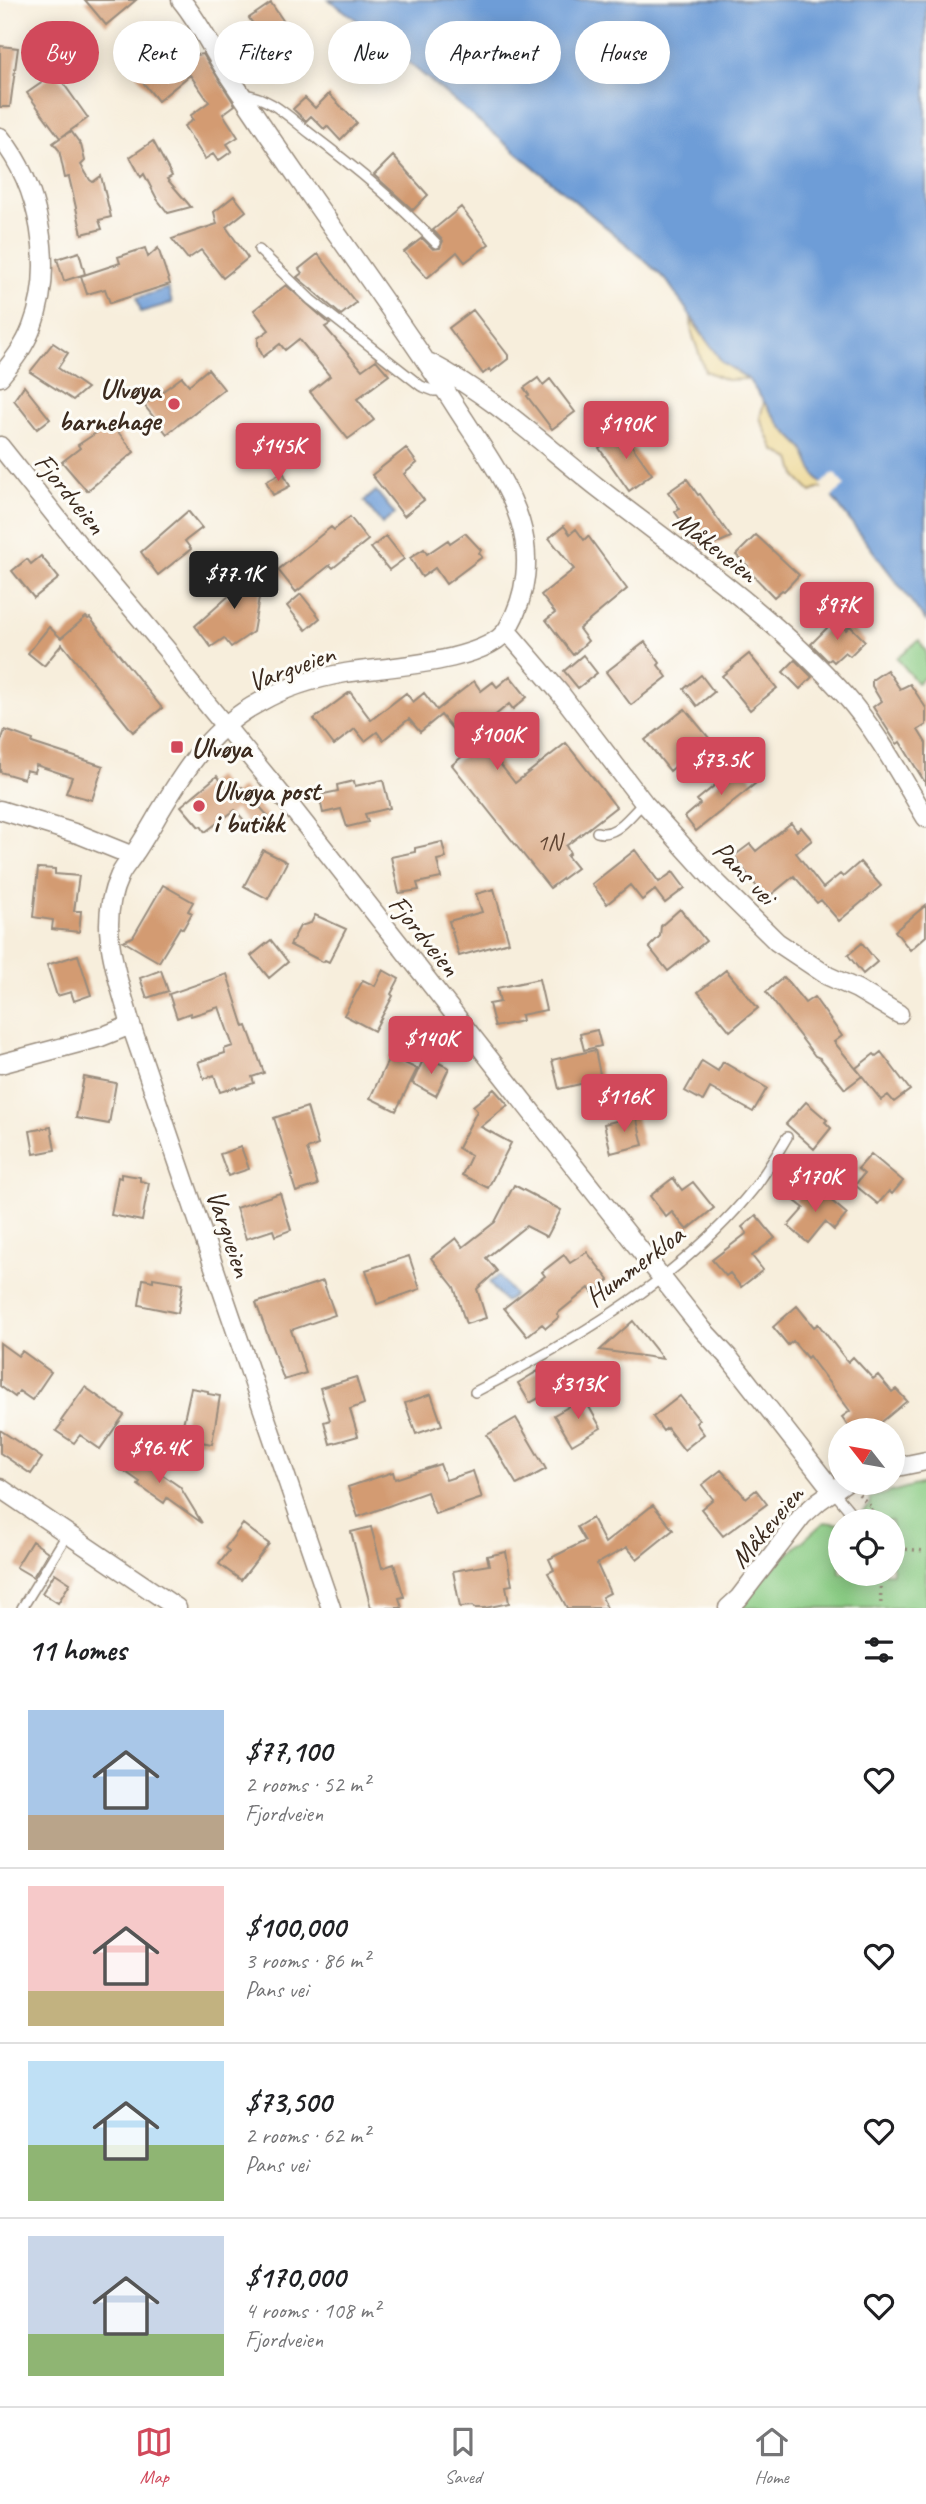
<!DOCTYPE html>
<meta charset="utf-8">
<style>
:root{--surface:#fff;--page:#f6f6f6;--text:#202124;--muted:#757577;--line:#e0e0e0;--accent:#d1495b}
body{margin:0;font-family:Caveat,sans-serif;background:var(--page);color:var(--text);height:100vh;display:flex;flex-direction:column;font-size:26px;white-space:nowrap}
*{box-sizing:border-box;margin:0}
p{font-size:23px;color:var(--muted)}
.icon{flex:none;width:38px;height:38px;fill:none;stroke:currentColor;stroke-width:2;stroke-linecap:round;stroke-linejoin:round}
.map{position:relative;height:1608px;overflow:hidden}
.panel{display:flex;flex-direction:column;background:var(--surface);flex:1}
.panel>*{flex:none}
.top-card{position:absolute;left:21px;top:21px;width:886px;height:63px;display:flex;gap:14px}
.needle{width:46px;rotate:301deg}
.controls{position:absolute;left:828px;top:1418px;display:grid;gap:14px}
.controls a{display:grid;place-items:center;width:77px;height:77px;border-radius:50%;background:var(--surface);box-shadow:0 4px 18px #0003;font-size:35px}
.price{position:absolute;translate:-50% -60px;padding:0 16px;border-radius:7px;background:var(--accent);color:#fff;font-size:23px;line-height:46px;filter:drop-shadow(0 2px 4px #0008)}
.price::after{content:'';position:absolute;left:50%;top:42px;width:21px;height:16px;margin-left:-10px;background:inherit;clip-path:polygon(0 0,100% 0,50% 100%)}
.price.current{background:#222;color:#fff}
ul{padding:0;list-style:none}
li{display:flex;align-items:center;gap:21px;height:175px;padding:0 28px}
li+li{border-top:2px solid var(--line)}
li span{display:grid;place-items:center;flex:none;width:196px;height:140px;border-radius:0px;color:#555}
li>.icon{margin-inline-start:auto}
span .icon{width:84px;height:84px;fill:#fffc;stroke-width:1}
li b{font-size:30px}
h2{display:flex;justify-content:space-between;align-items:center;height:84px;padding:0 28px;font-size:30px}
.pill{padding:0 24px;border-radius:32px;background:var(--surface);box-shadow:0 4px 18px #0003;font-size:24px;line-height:63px}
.pill.current{background:var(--accent);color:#fff}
.tab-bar{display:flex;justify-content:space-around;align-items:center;height:98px;border-top:2px solid var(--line);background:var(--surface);font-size:19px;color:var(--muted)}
.tab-bar a{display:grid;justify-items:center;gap:4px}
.tab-bar .current{color:var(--accent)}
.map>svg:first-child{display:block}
</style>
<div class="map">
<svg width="926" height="1608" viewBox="0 0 926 1608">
<rect width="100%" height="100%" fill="#fdfcf7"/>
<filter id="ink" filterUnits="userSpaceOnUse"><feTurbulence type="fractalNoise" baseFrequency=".0143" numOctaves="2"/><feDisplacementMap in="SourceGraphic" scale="14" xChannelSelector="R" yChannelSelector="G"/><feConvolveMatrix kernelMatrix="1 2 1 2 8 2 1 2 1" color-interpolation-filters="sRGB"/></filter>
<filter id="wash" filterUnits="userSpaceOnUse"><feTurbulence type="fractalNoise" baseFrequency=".00686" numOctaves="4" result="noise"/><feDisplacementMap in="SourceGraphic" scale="28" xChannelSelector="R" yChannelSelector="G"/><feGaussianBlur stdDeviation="1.57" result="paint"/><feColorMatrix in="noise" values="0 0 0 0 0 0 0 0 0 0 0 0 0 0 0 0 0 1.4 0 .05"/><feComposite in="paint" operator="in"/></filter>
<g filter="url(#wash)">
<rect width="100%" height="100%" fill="#f7eedc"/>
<!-- green -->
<path fill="#88ca82" stroke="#627a50" stroke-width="2" d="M919 640 926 652V676L917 683 897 658Z
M926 1482V1608H734L778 1563 824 1522 840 1524V1573H892V1521H852L871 1504 870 1498Z"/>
<!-- sand -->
<path fill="#eeda9e" stroke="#94825e" stroke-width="2" d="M691 320 722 362 748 379 727 380 705 371 692 333Z
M764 402 781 426 804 449 814 473 825 486 811 492 797 478 791 459 774 450 760 418Z"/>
<!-- water -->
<path fill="#6e9dd7" stroke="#54647a" stroke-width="2" d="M329 0H926V621L814 473 803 448 781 426 748 379 722 362 667 281 631 248 361 23Z
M168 288 172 303 141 312 137 298Z
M376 491 395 514 382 524 364 501Z
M499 1275 514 1295 505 1302 489 1283Z"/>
<!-- pier -->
<path fill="#f7eedc" d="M834 473 845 486 830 498 820 485Z"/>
<g id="blocks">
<!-- building -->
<path fill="#d39b72" d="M85 0H136L106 25Z
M271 3 295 38 273 53 249 18Z
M0 46 18 48 10 107H0Z
M158 48 167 59 203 54 235 105 223 114 238 137 227 144 232 151 218 161 213 154 205 159 184 126 193 120 190 116 209 102 190 75 158 101 132 69Z
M56 73 88 118 60 138 71 131 81 145 85 161 81 165 90 180 93 182 101 176 111 217 99 220 102 229 82 234 69 177 65 178 59 150 53 143 60 138 27 93Z
M329 94 357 123 340 140 327 126 324 129 311 116 306 121 293 109 305 98 315 108Z
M153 141 172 176 167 179 191 207 168 213 157 199 144 174 141 177 130 157Z
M393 156 428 195 413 210 374 175Z
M234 196 246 211 226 227 248 258 223 278 201 250 188 259 172 239 217 224 214 212Z
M461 207 489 244 465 262 457 252 427 278 404 252 422 238 433 249 440 248 443 241 433 230Z
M145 248 148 257 158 248 170 284 110 303 105 289 87 294 81 276 120 263 118 257Z
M79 252 85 274 64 281 57 259Z
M318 254 356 303 341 315 297 277 302 273 299 269Z
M286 285 330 324 325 327 362 370 376 360 389 375 357 399 374 420 348 439 310 392 330 376 299 339 285 350 280 344 263 357 258 346V338L269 330 254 310Z
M473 310 508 355V359L491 372 489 369 483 374 449 328Z
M53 343 68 353 58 368 87 388 73 400 30 372Z
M208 369 224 389 167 434 144 405 182 377 189 385Z
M538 378 543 385 550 379 575 412 552 429 527 396 529 395 524 388Z
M24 386 50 419 37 429 14 400Z
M111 423 134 452 87 491 62 462 80 448 78 445Z
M622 432 652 474 629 491 599 448Z
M406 448 417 463 404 474 424 500 404 516 372 475Z
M283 472 290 486 273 495 266 481Z
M687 479 698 495 700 494 731 537 702 550 675 512 680 509 668 492Z
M188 511 202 528 185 541 191 549 158 575 141 552Z
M350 517 368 540 333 568 330 565 296 592 278 570 331 527 334 530Z
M564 526 570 534 576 529 584 540 588 536 627 589 579 629 588 641 573 655 546 620 555 613 541 595 574 569 549 538Z
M465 533 481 550 479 553 482 557 446 584 435 568 422 577 410 558 424 549 427 554 448 540 450 543Z
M756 535 799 575 784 591 782 590 774 597 746 568 748 566 736 555Z
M386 536 404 559 389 570 371 548Z
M41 556 59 578 34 598 12 571 27 559 31 564Z
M247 563 262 581 253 632 231 647 224 638 211 647 195 626 239 587 230 576Z
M301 594 320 618 306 630 287 606Z
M86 617 88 619 90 618 162 708 133 732 62 644 44 666 28 653 49 627 61 638Z
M835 620 846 630 850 626 865 641 850 656 845 652 834 662 831 659 828 661 811 644Z
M645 642 660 663 658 665 667 677 631 705 606 672Z
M749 654 777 688 750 710 722 676Z
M583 655 597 673 578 688 564 671Z
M795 660 812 677 800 689 783 672Z
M887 670 900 689 910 684 926 708V725L918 730 926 743V784L900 742 897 744 873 707 881 701 872 686V680Z
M701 675 714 692 697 706 684 689Z
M510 676 527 697 513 709 509 704 475 732 515 783 566 743 616 807 566 846 570 853 567 856 577 868 550 888 452 765 470 750 441 715 420 732 409 719 383 740 377 732 365 741 355 729 334 745 314 719 350 692 371 720 406 693 413 702 424 693 437 710 474 681 481 691 493 682 497 687Z
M685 709 709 738 670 771 645 740Z
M5 730 33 740 32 743 103 766 92 800 66 793 72 777 36 765 34 772 26 770 24 779 0 772V744Z
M741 764 756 783 696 831 685 817 700 804 697 800Z
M217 776 232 795 242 787 268 816 252 829 235 810 205 832 201 826 199 827 181 806Z
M383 780 390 808 365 814 368 822 347 827 341 809 323 813 319 795 338 791 337 785 354 781 355 786Z
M791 823 797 831 801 827 812 840 796 853 823 888 840 874 843 877 860 862 881 886 839 921 821 900 817 903 794 876 766 899 734 856 750 844 756 851Z
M442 842 446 858 437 860 441 878 417 883 419 890 399 893 391 857 415 852V848Z
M263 850 287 862 268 899 244 886Z
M635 850 659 882 673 872 685 888 665 903 655 890 642 900 630 885 607 904 592 884Z
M38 868 55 869V874L79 876 74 911H81L79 932 52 929 53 920 33 917Z
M163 885 193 902 188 911 192 913 183 929 180 927 159 962 123 941 133 937Z
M494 889 509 942 459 956 449 921 482 912 476 894Z
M926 905V936L910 950 895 931Z
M680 909 706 941 668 971 649 947 660 936 661 926Z
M315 915 346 929 329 962 325 960 323 962 290 945 300 926 311 923Z
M271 940 288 962 269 978 251 956Z
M862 943 877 962 863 974 848 955Z
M78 955 91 995 74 1001 71 992 57 996 47 965Z
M161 970 168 991 147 998 140 978Z
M383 970 399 979 391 994 393 996 374 1031 344 1015 363 980 375 986Z
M726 970 758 1008 730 1031 698 992Z
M227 974 244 1027 247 1026 264 1073 252 1077 254 1083 237 1089 236 1087 220 1092 214 1075 204 1079 198 1062 225 1053 224 1049 233 1046 219 1007 191 1016 190 1013 177 1018 169 994Z
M784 977 805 1003 814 997 842 1036 834 1042 862 1076 845 1089 820 1058 815 1056 766 992Z
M539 979 546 1010 521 1015 522 1021 495 1027 489 1004 500 1002 497 988Z
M597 1030 601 1046 584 1050 580 1034Z
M595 1050 601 1079 559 1089 552 1060Z
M881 1052 910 1090 894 1102 888 1095 881 1100 856 1068 874 1054 876 1056Z
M390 1056 417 1069 396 1111 370 1098Z
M425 1056 449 1068 436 1096 412 1083Z
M702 1061 718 1071 723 1062 767 1088 753 1112 710 1088 703 1101 685 1091Z
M84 1077 116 1083 109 1124 76 1118Z
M643 1083 645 1092 654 1090 659 1110 627 1118 622 1099Z
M494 1089 508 1105 481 1127 511 1143 488 1188 462 1175 471 1156 458 1148 477 1111 473 1106Z
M806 1102 827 1120 825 1122 831 1128 814 1149 786 1124Z
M307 1107 318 1145 307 1149 318 1185 296 1192 291 1176H293L274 1118Z
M636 1116 643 1145 611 1153 604 1124Z
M51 1127 55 1150 34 1154 30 1131Z
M241 1147 249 1169 228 1176 220 1154Z
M871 1154 903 1181 892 1194 889 1191 878 1204 855 1185 864 1174 858 1169Z
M121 1174 140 1177V1181L149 1183 142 1221 111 1215 118 1177 121 1178Z
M673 1178 682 1190 693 1182 714 1208 687 1230 672 1212 666 1217 650 1196Z
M810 1183 847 1214 834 1230 825 1222 808 1243 788 1226 804 1208 795 1201Z
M514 1185 561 1210 547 1237 526 1226 486 1258 497 1271 477 1289 486 1318 466 1324 454 1287 431 1258 456 1238 463 1247 495 1222Z
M280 1193 291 1230 275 1236 273 1230 246 1239 236 1208Z
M756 1215 775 1238 752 1256 763 1270 741 1287 730 1273 726 1276 712 1260 747 1233 742 1227Z
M587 1252 609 1280 593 1293 589 1288 557 1314 559 1317 546 1328 542 1324 527 1336 504 1308 545 1276 542 1272 564 1255 570 1263Z
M409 1256 420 1289 377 1304 366 1270Z
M153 1278 183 1283 178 1313 139 1305 143 1279 153 1281Z
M323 1281 335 1315 291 1330 306 1373 284 1380 256 1303Z
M797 1306 814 1327 818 1324 848 1362 853 1357 873 1379 878 1375 892 1392 896 1389 907 1401 872 1430H852L842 1417 850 1411 809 1356 807 1358 793 1341 788 1345 773 1327Z
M633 1321 663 1359 600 1350Z
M0 1343 18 1356 22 1351 51 1372 32 1400 19 1391 15 1397 0 1386Z
M538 1371 550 1392 530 1403 518 1383Z
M356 1377 364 1404 350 1409 358 1436 330 1444 324 1422 330 1420 320 1388Z
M85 1387 124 1415 100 1449 80 1435 74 1443 56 1431 63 1422 61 1421Z
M191 1388 208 1391V1394L220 1396 212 1444 180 1438Z
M431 1394 442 1425 416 1434 405 1403Z
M680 1396 699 1420 696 1423 704 1434 684 1450 667 1428 663 1431 653 1417Z
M584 1398 601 1428 572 1445 554 1415Z
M516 1418 546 1469 517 1485 487 1435Z
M0 1430 42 1458 31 1474 0 1453Z
M134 1455 180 1487 202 1523 167 1498 164 1503 138 1485 140 1482 123 1470Z
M440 1464 446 1480 473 1471 482 1498 435 1514 427 1492 358 1517 348 1487 393 1472 395 1479Z
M721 1470 746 1498 756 1490 767 1504 723 1536 701 1509 713 1499 702 1485Z
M653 1505 673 1530 637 1559 627 1547 597 1564 610 1593 602 1597 607 1608H567L548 1573 554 1570 549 1559 585 1541 577 1527 592 1518 605 1543Z
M243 1524 269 1544 241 1580 219 1564 229 1551 225 1548Z
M371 1527 382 1568 394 1564 404 1597 399 1598 402 1608H371L351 1532Z
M32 1541 48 1552 33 1577 16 1567Z
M506 1552 512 1585 506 1586 509 1603 485 1608H474L473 1606 460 1607 453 1571 489 1565 487 1556Z
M55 1573 70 1583 58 1603 42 1593Z"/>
</g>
</g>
<g filter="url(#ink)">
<use href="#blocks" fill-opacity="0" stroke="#998c7d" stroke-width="2"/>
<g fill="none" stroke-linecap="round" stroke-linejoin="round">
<defs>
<path id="service" d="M242 94C269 96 290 118 311 134 357 169 396 201 436 243
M259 250 311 300 421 386 434 391H444
M597 832C617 838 630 814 644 803
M475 1392C575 1340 684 1277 755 1187 767 1171 777 1154 787 1137
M833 1491 858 1521
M22 1608 68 1533"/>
<path id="minor" d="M181 0C200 23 213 51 229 76 253 112 278 149 303 185 354 259 407 331 456 407 479 443 507 480 520 521 531 557 527 595 508 628 488 663 382 667 345 673 317 678 284 688 260 702 212 727 186 768 159 813 151 827 143 841 134 854 129 862 122 869 119 877 96 926 118 977 131 1025L331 1608
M0 137C40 186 55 267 32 327 25 346 13 361 0 377
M430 363C491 395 542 443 596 486 681 552 772 614 844 694 877 731 901 776 926 818
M0 446 82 549 167 650 185 677 289 804 703 1330 729 1358 833 1491
M507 631 560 693 644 803 711 877 777 942 828 976 857 989 899 1014
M0 810 81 835 133 856
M0 1064 101 1037 131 1025
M892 1468 926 1461
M0 1488 177 1608
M728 1608 739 1598 802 1516 819 1501 846 1482"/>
</defs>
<!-- service casing -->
<use href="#service" stroke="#998c7d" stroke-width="12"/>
<!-- minor casing -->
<use href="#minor" stroke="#998c7d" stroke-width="21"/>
<!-- path -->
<path stroke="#998c7d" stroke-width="3.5" stroke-dasharray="2 5" stroke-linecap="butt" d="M859 1494 873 1509 870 1511
M892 1548 926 1551
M880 1573 881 1608"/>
<!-- service -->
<use href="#service" stroke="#fff" stroke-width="9"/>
<!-- minor -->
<use href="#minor" stroke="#fff" stroke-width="18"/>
</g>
</g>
<!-- markers -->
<g fill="#d1495b" stroke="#fdfcf7" stroke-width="2.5">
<circle cx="174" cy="404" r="7"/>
<rect x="170" y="740" width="14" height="14" rx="3.5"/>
<circle cx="199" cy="806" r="7"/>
</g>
<g text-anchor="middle" stroke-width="6" stroke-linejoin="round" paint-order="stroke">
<!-- number labels -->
<g font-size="24" fill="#614633">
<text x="549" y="850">1N</text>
</g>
<!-- poi labels -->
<g font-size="28" font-weight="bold" fill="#3b2a1e" stroke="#fdfcf7" text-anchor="start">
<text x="160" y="398" text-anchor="end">Ulvøya<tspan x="160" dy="32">barnehage</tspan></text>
<text x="191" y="757">Ulvøya</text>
<text x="213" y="800">Ulvøya post<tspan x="213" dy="32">i butikk</tspan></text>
</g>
<!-- street labels -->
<g font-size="28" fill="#3b2a1e" stroke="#fdfcf7">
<text transform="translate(71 493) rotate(51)" y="10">Fjordveien</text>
<text transform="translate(716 546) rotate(38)" y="10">Måkeveien</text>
<text transform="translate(291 667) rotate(-20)" y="10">Vargveien</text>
<text transform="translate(745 872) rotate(46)" y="10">Pans vei</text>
<text transform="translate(425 935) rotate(51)" y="10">Fjordveien</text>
<text transform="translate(230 1233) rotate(71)" y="10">Vargveien</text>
<text transform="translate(634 1265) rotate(-37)" y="10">Hummerkloa</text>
<text transform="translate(766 1526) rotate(-50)" y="10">Måkeveien</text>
</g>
</g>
</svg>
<div class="controls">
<a><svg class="needle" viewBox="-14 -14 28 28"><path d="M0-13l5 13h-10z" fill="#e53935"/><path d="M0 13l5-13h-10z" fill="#757577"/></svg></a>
<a><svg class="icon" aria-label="locate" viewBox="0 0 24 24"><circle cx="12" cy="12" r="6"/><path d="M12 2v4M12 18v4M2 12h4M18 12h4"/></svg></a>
</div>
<b class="price" style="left:626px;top:461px">$190K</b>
<b class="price" style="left:278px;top:483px">$145K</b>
<b class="price current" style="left:234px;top:611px">$77.1K</b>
<b class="price" style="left:837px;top:642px">$97K</b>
<b class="price" style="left:497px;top:772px">$100K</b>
<b class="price" style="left:721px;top:797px">$73.5K</b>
<b class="price" style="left:431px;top:1076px">$140K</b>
<b class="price" style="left:624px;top:1134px">$116K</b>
<b class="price" style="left:815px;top:1214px">$170K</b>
<b class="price" style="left:578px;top:1421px">$313K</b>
<b class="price" style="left:159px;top:1485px">$96.4K</b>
<div class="top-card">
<a class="pill current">Buy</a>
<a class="pill">Rent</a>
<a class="pill">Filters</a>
<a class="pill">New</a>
<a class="pill">Apartment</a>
<a class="pill">House</a>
</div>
</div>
<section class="panel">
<h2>11 homes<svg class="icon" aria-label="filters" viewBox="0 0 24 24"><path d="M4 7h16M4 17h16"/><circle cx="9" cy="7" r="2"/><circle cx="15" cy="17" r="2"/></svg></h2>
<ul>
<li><span style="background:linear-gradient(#a9c7e8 75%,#b9a48a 0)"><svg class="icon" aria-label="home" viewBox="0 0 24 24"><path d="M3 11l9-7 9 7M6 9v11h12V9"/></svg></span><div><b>$77,100</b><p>2 rooms · 52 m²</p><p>Fjordveien</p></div><svg class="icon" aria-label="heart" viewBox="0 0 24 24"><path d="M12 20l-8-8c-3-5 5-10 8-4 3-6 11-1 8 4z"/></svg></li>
<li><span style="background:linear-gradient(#f6c9c9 75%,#c2b280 0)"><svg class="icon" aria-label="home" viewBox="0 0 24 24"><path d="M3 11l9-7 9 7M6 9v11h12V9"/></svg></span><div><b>$100,000</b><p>3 rooms · 86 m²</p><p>Pans vei</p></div><svg class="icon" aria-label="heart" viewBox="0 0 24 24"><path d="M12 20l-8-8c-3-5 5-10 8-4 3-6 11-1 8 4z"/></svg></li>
<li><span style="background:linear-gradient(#bfe0f5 60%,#8fb573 0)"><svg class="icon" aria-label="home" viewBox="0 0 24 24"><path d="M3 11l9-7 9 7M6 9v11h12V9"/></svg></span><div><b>$73,500</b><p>2 rooms · 62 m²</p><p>Pans vei</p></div><svg class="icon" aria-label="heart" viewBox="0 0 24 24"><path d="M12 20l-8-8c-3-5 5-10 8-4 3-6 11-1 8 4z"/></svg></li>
<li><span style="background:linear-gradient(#c9d6e8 70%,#8fb573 0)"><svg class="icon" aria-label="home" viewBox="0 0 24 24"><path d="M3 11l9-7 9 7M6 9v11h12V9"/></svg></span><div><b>$170,000</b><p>4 rooms · 108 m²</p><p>Fjordveien</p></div><svg class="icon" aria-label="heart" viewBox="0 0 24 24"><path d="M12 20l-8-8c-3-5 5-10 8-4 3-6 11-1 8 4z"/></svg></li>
</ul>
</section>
<nav class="tab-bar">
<a class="current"><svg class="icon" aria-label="map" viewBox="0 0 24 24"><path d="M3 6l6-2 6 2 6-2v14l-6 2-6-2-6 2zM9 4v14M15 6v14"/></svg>Map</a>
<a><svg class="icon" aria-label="saved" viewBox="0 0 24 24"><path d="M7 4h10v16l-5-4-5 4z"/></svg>Saved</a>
<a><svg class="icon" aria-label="home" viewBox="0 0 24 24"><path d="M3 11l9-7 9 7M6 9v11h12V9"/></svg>Home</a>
</nav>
